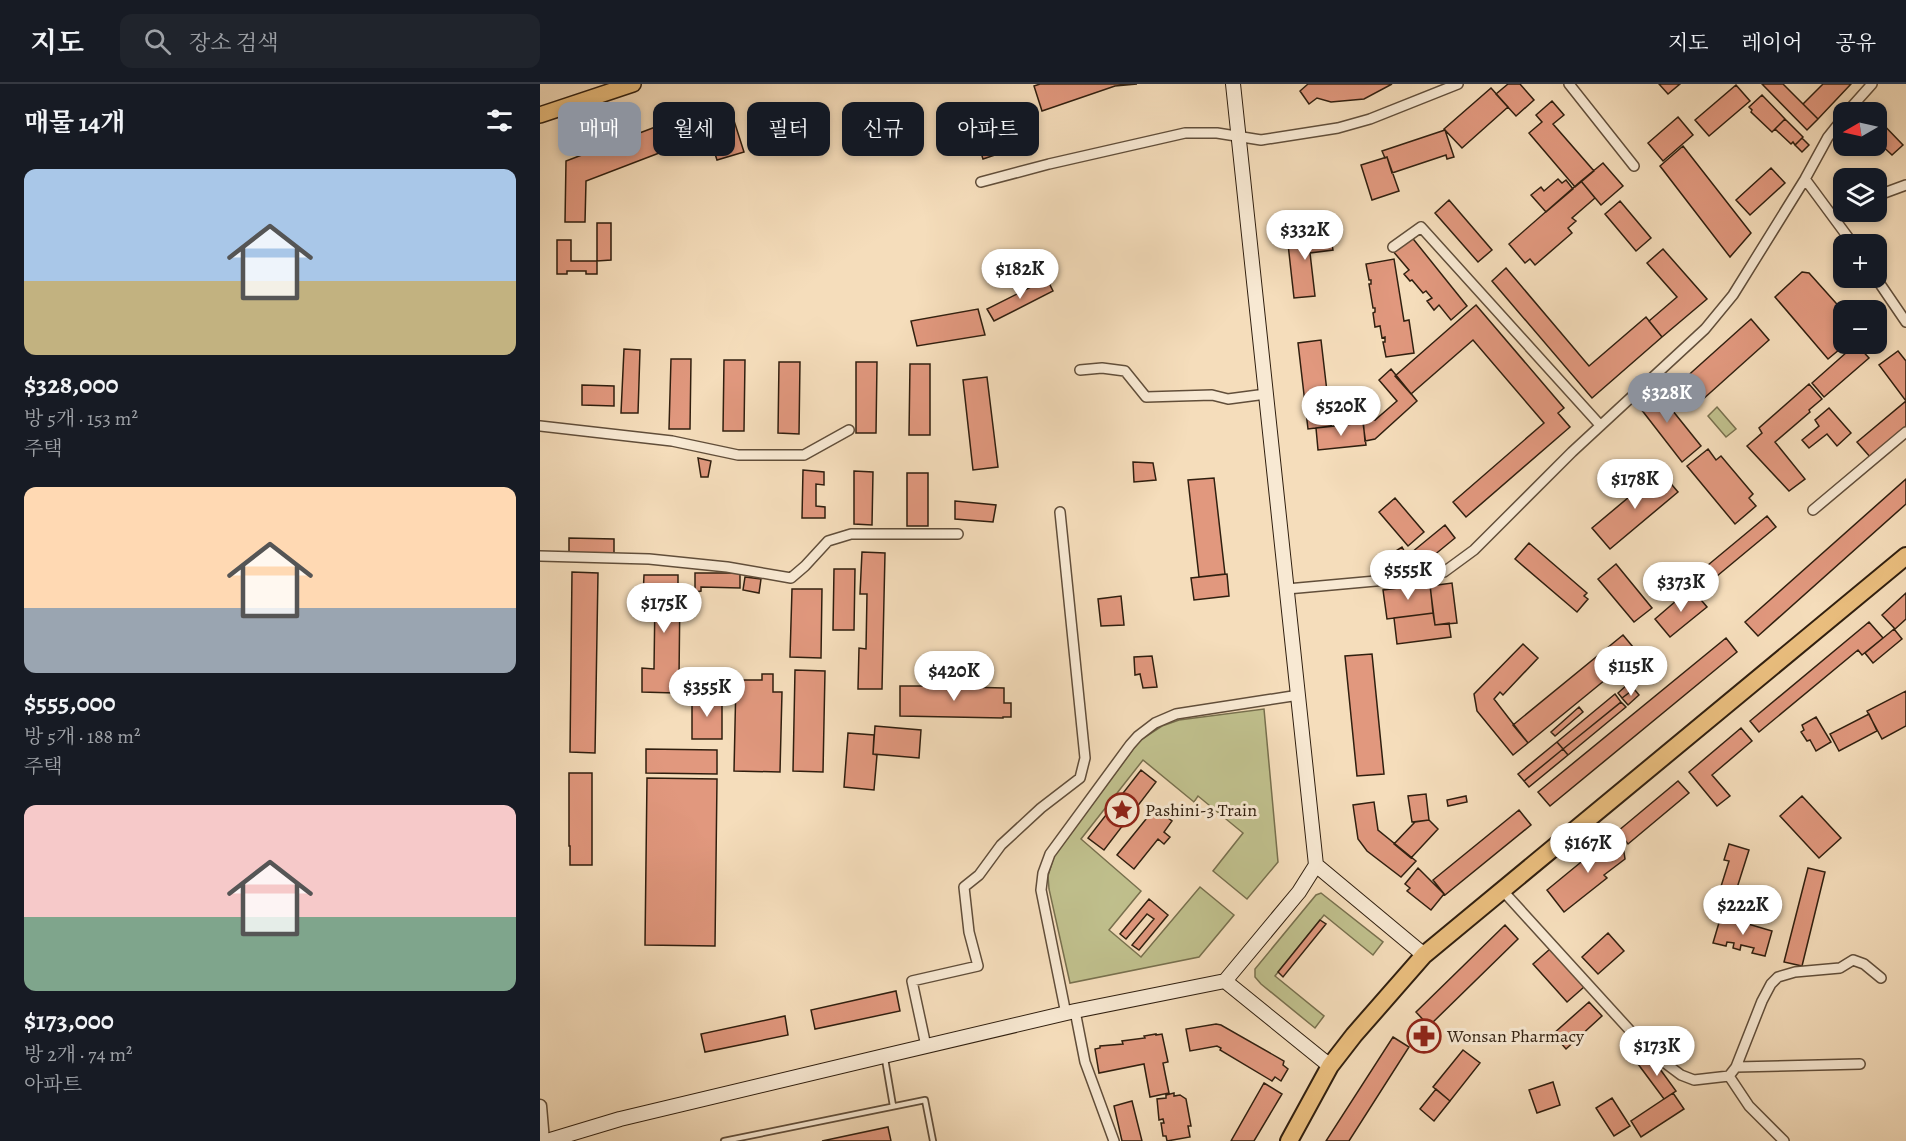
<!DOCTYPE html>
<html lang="ko">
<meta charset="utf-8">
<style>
:root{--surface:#171b24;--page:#20242c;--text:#f1f3f6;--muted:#9ea1a6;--line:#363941;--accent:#8c9099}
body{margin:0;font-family:Alegreya,"Noto Serif KR",serif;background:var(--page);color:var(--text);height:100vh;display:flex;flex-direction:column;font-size:22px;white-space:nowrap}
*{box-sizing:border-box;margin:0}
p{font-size:20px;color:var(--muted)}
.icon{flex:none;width:33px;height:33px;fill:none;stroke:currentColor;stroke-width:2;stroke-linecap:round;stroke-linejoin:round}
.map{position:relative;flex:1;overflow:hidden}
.side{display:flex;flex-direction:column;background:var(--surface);width:540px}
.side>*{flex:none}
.top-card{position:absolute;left:18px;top:18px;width:570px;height:54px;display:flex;gap:12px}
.needle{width:39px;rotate:261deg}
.controls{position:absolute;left:1293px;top:18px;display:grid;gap:12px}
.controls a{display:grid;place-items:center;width:54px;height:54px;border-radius:12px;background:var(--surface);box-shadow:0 3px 9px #0003;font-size:30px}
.price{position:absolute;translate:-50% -51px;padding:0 14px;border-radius:21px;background:#fff;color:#222;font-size:20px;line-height:39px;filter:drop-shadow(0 2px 3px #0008)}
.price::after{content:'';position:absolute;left:50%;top:36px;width:18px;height:14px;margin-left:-9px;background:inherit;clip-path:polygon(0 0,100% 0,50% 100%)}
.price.active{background:var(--accent);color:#fff}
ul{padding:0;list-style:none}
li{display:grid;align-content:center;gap:12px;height:318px;padding:0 24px}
li span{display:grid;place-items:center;height:186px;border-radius:12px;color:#555}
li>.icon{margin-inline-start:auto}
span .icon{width:108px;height:108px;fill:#fffc;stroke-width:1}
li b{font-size:26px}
h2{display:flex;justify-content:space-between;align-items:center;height:72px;padding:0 24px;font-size:26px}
.tag{padding:0 21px;border-radius:12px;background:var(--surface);box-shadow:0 3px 9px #0003;font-size:21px;line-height:54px}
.tag.active{background:var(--accent);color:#fff}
header{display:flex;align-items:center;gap:36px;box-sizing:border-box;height:84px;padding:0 30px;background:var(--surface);border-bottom:2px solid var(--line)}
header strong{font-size:28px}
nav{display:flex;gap:33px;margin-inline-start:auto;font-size:21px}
.search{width:420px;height:54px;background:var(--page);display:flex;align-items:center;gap:15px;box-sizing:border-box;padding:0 21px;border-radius:12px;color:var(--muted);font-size:22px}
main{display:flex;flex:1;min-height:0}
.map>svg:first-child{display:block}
</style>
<header>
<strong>지도</strong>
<div class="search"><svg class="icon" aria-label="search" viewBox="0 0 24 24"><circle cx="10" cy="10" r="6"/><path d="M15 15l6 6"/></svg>장소 검색</div>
<nav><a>지도</a><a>레이어</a><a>공유</a></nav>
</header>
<main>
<section class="side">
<h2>매물 14개<svg class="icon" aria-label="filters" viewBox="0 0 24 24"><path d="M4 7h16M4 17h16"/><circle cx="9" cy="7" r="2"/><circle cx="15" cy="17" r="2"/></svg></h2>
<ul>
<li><span style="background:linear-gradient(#a9c7e8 60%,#c2b280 0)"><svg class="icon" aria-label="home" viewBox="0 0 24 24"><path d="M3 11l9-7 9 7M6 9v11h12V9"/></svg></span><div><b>$328,000</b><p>방 5개 · 153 m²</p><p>주택</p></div></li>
<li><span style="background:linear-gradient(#ffd9b3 65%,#9aa5b1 0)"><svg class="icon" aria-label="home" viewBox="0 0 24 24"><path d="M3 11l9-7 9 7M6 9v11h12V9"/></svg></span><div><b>$555,000</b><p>방 5개 · 188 m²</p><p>주택</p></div></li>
<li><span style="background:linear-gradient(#f6c9c9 60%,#7fa58c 0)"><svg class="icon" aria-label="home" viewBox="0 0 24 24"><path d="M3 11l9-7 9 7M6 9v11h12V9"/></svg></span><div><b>$173,000</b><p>방 2개 · 74 m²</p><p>아파트</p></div></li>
</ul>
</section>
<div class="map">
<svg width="1366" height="1057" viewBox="0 0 1366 1057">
<rect width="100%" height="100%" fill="#f5ddbb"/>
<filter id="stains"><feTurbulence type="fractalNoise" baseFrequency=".00333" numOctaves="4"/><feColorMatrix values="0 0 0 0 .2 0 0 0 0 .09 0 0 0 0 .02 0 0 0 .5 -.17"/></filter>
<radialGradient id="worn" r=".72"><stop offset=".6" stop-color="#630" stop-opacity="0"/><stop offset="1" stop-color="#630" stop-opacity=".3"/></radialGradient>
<!-- green -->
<path fill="#c0c08d" stroke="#78704e" stroke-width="1.5" d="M1177 323 1196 345 1186 353 1168 332Z
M724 625 738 778 707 815 673 787 703 749 658 712 654 718 603 676 541 755 601 807 569 846 601 873 660 803 694 831 659 873 530 899 509 805 508 792 514 772 599 657 622 642 639 636Z
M781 809 843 858 833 871 784 831 735 892 784 932 775 944 721 900 715 893V885L776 811Z"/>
<!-- building -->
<path fill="#e1987e" stroke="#301f0f" stroke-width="1.5" d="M500 0H597L575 2 502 27 494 2Z
M768 0H852L824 15 791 18 777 14 769 20 760 7Z
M968 0H980L994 16 976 32 956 10Z
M1119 0H1140L1128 10Z
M1222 0H1243L1278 35 1267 46Z
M1283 0H1311L1278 35 1263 20Z
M1196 1 1210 17 1169 52 1155 36Z
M951 4 968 23 922 64 904 45Z
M1222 11 1245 35 1232 48 1211 28 1212 26 1209 23Z
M1012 17 1024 31 1013 40 1054 87 1035 103 989 49 1002 38 996 31Z
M189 21 204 68 177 76 162 30Z
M1323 21 1331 28H1316Z
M1138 33 1153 51 1123 77 1108 59Z
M1336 33 1363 61 1352 71 1336 56Z
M1245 35 1263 53 1255 61 1253 58 1251 60 1235 45Z
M131 37 140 61 46 97 45 138H25L26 77Z
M488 39 494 58 443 75 437 56Z
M905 46 914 73 907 75 906 71 852 89 847 73 845 74 842 67Z
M1262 54 1269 61 1262 68 1255 61Z
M1143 62 1211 149 1190 173 1120 82Z
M847 73 859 107 832 116 821 81Z
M1063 79 1083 102 1061 121 1041 97Z
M1231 84 1245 99 1210 131 1196 116Z
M1018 95 1022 99 1026 96 1033 105 1006 128 991 111 1001 103 1004 107Z
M1041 97 1055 114 1032 134 1036 137 1028 144 1032 149 995 181 990 175 985 179 969 160Z
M909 116 952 166 938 178 895 129Z
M1080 117 1111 154 1096 167 1065 130Z
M57 139H71V176L57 177Z
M762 149 763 156 772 155 771 151 790 149 793 166 770 169 775 212 754 214 747 151Z
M870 151 927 222 911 236 899 221 894 226 887 217 892 214 886 207 883 209 872 196 870 197 864 190 869 186 852 166Z
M17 156H31V177H57V190H46V187H27V190H17Z
M1123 165 1167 215 1122 253 1109 237 1137 213 1107 179Z
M854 175 864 237 869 236 874 269 846 273 843 258H845V253L842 254 840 242 835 243 833 229 835 228V224H833L829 200H831V196H829L826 180Z
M966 184 1049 282 1106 233 1122 253 1052 314 952 197Z
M1262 188 1269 189 1304 228V260H1306L1288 275 1235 213Z
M507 195 513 207 454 237 447 225Z
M936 221 1024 324 1018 329 1030 343 926 433 913 418 1004 339 933 256 871 310 855 292Z
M438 225 445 251 377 262 371 237Z
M1211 235 1229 256 1161 317 1143 296Z
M781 256 791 342 768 345 758 259Z
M1316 260 1329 274 1284 313 1272 299Z
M84 265 100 266 98 329H81Z
M1358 267 1366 277V317L1339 281Z
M131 275H151L150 345H129Z
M184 276H205L204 347H183Z
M239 278H260L259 350 238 349Z
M316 278H337L336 349H316Z
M370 280H390V351H369Z
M851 285 877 317 835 355 825 357 823 335 831 334 835 336 857 317 839 296Z
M447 293 458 383 433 386 423 296Z
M1269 300 1282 315 1269 326 1270 328 1235 358 1265 395 1249 407 1207 362 1222 349 1219 344Z
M42 301 74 302V322L42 321Z
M1112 301 1161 362 1142 378 1094 316Z
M1366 317V345L1331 374 1317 358Z
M1289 324 1311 349 1297 362 1287 350 1269 364 1262 356 1279 342 1275 336Z
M823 339 826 361 778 366 776 344Z
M1168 365 1176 376 1181 372 1213 410 1209 414 1216 422 1195 440 1147 382Z
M158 374 171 377 168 393H161Z
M593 378 613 379 616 396 594 398Z
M263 386 284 388V401L276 400V422L285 423V434H262Z
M314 387 333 388 332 441 314 440Z
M1120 387 1138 408 1070 465 1052 444Z
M367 389H388V442H367Z
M674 394 685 490 659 493 648 396Z
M1366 395V420L1218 552 1205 538Z
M855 414 884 448 868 462 839 428Z
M415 417 456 421 453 438 415 435Z
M1227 432 1236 443 1171 497 1162 486Z
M905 441 915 454 876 486 866 473Z
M29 454 74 455V471L29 469Z
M989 459 1047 509 1044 512 1048 515 1037 528 975 475Z
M862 463 867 472 866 473 871 479 860 485 851 470Z
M322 468 345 469 342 605H318L319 564 326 565 327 510H320Z
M1076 480 1112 524 1094 538 1058 495Z
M294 485H315L314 546H293Z
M32 488 58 489 55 669 30 668Z
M155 489H200V504L161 503V507L155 508Z
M687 490 689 512 654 516 651 494Z
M104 491H138V505H140L139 594H136L135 609 102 608V584L114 585 115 513H103Z
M205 493 221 495 219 509 203 506Z
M912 499 917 539 895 541 890 502Z
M890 500 893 529 847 535 843 506Z
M1151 504 1167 523 1130 553 1115 535Z
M252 505H282L281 574 250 573Z
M1366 509V535L1355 545 1342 531Z
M581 512 584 541 561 542 558 515Z
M893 529 895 541 909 539 911 553 857 560 854 534Z
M1329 538 1343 554 1322 571 1318 566 1219 648 1210 637Z
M1354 545 1362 555 1333 579 1325 569Z
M1083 551 1098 569 988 659 973 641Z
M1186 554 1197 568 1010 722 998 708Z
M983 560 998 574 963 611 960 608 954 615 988 659 973 671 937 627 934 610Z
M832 570 844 690 817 692 805 572Z
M612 572 617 603 603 604 600 590 595 591 594 573Z
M255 586 285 587 283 688 253 687Z
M222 590H233V608H242L240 688 194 687 196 596H222Z
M1089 599 1094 605 1082 614 1078 609Z
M401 600H425V603L464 604V619H471V633H463V634L360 632V602H401Z
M1094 605 1099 611 1088 621 1082 614Z
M1366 607V642L1342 655 1327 627Z
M1075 610 1081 618 1023 665 1017 658Z
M152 612H182V655H152Z
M1081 618 1086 623 1028 671 1023 665Z
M1039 623 1043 628 1015 652 1011 648Z
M1329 630 1337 647 1299 667 1290 650Z
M1276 633 1291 658 1276 667 1270 656 1267 657 1261 648 1264 646 1262 641Z
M335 642 381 646 379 674 333 670Z
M1201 644 1212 657 1172 691 1190 712 1177 722 1149 688Z
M308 649 334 651 333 670 337 671 334 706 304 703Z
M1017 658 1023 665 984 697 978 690Z
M106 665 177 666V690L106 689Z
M1023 665 1028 671 989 703 984 697Z
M601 686 616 698 564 766 548 754Z
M29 689H52V781H30V762H29Z
M107 694 177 695 175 862 105 861Z
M1138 697 1149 709 1088 760 1078 747Z
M886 710 889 736 872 738 868 712Z
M926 712 927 718 908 722 907 716Z
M1262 712 1301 754 1279 774 1240 732Z
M834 718 838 746 876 777 861 793 827 767 818 755 813 721Z
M615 724 632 737 624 748 630 753 624 760 618 755 594 785 577 771Z
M979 726 991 741 905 811 893 796Z
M889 736 898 745 871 774 854 760 875 738Z
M1074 751 1083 762 1085 775 1064 791 1067 794 1024 828 1007 806Z
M1189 760 1209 766 1190 826 1172 821 1175 811 1178 812 1189 777 1184 776Z
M878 784 904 810 891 826 867 807 870 804 865 800Z
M1268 784 1285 788 1262 882 1244 878Z
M609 815 628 831 599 866 592 861 614 835 607 830 586 855 580 850Z
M1181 832 1232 847 1225 872 1212 869 1214 864 1201 861 1200 866 1193 864 1194 859 1187 858 1186 862 1173 859Z
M780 836 786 840 743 893 738 888Z
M965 841 978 855 889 942 876 928Z
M1068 849 1084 867 1058 890 1042 873Z
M1010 865 1044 903 1027 918 993 880Z
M356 907 360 927 275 945 271 926Z
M1049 918 1062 932 1026 965 1013 950Z
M245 932 248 951 165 968 161 950Z
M676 940 681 941 744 977 743 981 748 985 741 997 735 993 732 997 680 966 681 964 677 962 650 967 646 945Z
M616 950V951L622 950 628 978 623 979 629 1009 610 1013 604 980 559 989 555 965 560 964V962L583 960 582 957 605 954 604 952Z
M853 953 869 963 809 1057H786Z
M923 966 940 979 910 1017 893 1003Z
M1109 970 1136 1007 1124 1015 1098 980Z
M1013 998 1020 1021 997 1029 989 1006Z
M724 999 742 1010 714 1057H691Z
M896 1005 910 1017 894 1037 880 1025Z
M634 1009V1012L640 1011 646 1015 651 1042H648L650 1053 627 1057 626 1052H623L621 1039H624L623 1035 619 1036 617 1015 626 1014V1011Z
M1133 1009 1144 1025 1101 1053 1091 1037Z
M1072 1014 1090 1042 1074 1052 1056 1024Z
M592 1017 602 1057H582L574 1022Z
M348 1043 351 1057H282Z"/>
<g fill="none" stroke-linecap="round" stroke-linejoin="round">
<defs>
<path id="service" d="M345 975 353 1022
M184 1057 385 1016 393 1057"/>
<path id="minor" d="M1029 0 1094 82
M1307 28 1332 0
M1265 95 1313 160
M441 98 509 80 645 49H677L721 56 798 44 830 35 918 0
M1336 112 1366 101
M853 163 881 143 1060 341
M1336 194 1366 238
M540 286 562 284 585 287 606 313 672 311 688 315 726 310
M0 342 132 357 198 371H264L309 346
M1273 426 1366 348
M0 472 109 475 187 483 251 494 265 482 288 457 311 450H418
M747 505 880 493 904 488 934 466 1032 368 1165 245 1193 211 1265 95 1288 53 1304 33
M963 807 1095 952 1125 979 1141 991 1154 996 1189 992 1209 1022 1244 1057
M535 927 545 978 574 1057
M526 930 501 806 503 789 510 770 590 661 598 652 615 639 636 630 759 611
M386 962 372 897 438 882 429 848 424 803 439 791 461 761 501 724 540 694 545 674 520 428
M1196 983 1320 980
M1189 992 1196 983 1222 917 1231 900 1238 893 1255 888 1300 884 1313 876 1324 880 1341 894"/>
<path id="tertiary" d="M0 1022 3 1057"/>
<path id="secondary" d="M776 781 884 871
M685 897 790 982
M7 1057 80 1035 344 972 535 927 685 897 759 808 776 781 693 0"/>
<path id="primary" d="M0 31 93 0"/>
<path id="trunk" d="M749 1057 790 982 814 951 884 871 1366 472"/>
</defs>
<!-- service casing -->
<use href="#service" stroke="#614e3a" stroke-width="8"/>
<!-- minor casing -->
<use href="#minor" stroke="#614e3a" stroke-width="12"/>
<!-- tertiary casing -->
<use href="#tertiary" stroke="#614e3a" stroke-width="15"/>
<!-- secondary casing -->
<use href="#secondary" stroke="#301f0f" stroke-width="16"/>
<!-- primary casing -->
<use href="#primary" stroke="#301f0f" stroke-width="18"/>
<!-- trunk casing -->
<use href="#trunk" stroke="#301f0f" stroke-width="20"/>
<!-- service -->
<use href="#service" stroke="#f8e9d3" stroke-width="4.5"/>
<!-- minor -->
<use href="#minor" stroke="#f8e9d3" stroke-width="9"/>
<!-- tertiary -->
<use href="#tertiary" stroke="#f8e9d3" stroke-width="12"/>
<!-- secondary -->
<use href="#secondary" stroke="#f8e9d3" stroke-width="14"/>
<!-- primary -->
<use href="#primary" stroke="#eabe7e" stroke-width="15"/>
<!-- trunk -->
<use href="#trunk" stroke="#eabe7e" stroke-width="16"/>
</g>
<!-- icons -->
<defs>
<symbol id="sight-ring" viewBox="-11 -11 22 22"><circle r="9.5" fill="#f8e9d3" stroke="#8f2418" stroke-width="1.5"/><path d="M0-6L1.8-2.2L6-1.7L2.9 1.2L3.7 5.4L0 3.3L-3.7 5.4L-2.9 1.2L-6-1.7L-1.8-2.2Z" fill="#8f2418"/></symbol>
<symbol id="pharmacy-ring" viewBox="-11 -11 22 22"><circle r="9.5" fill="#f8e9d3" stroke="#8f2418" stroke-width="1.5"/><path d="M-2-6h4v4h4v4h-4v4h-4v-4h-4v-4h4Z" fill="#8f2418"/></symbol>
</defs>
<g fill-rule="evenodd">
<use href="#sight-ring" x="563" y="707" width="38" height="38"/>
<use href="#pharmacy-ring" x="865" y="933" width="38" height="38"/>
</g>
<g text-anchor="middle" stroke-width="6" stroke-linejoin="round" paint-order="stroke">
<!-- poi labels -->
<g font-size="18" fill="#301f0f" stroke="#f8e9d3" text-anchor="start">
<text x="605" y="732">Pashini-3 Train</text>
<text x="907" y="958">Wonsan Pharmacy</text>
</g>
</g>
<rect width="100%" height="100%" filter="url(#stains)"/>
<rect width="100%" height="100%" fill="url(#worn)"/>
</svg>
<div class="controls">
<a><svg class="needle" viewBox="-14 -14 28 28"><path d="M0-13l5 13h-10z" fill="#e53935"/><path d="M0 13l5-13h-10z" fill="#9ea1a6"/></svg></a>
<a><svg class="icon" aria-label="layers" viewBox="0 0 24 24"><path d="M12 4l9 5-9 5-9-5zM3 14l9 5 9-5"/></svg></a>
<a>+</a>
<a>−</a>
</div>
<b class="price" style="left:765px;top:177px">$332K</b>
<b class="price" style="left:480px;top:216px">$182K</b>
<b class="price active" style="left:1127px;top:340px">$328K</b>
<b class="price" style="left:801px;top:353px">$520K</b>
<b class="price" style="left:1095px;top:426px">$178K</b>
<b class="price" style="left:868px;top:517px">$555K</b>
<b class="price" style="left:1141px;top:529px">$373K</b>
<b class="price" style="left:124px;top:550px">$175K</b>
<b class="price" style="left:1091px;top:613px">$115K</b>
<b class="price" style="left:414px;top:618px">$420K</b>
<b class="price" style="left:167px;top:634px">$355K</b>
<b class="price" style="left:1048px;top:790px">$167K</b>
<b class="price" style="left:1203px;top:852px">$222K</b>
<b class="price" style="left:1117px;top:993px">$173K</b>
<div class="top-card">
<a class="tag active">매매</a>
<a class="tag">월세</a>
<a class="tag">필터</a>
<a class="tag">신규</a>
<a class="tag">아파트</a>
</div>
</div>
</main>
